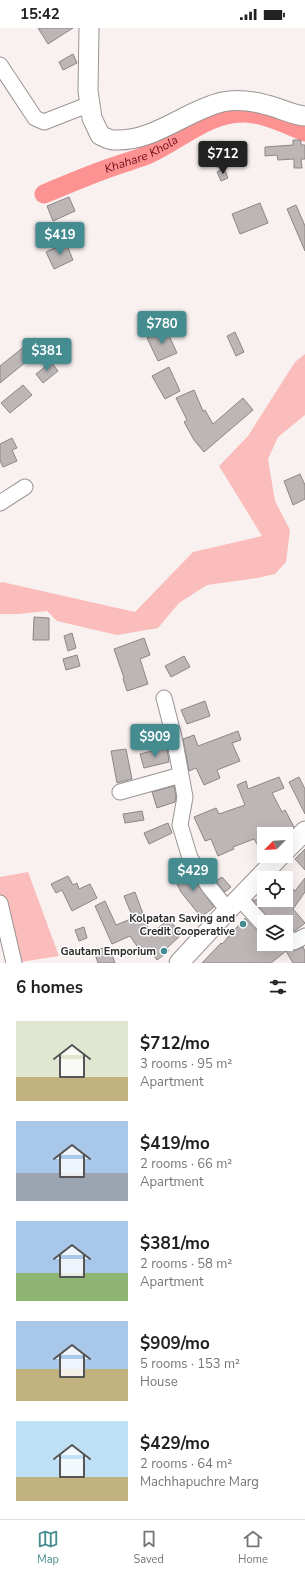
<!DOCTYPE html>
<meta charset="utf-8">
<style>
:root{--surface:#fff;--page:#f2f2f2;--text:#222;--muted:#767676;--line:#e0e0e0;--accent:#458c91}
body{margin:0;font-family:"Nunito Sans",sans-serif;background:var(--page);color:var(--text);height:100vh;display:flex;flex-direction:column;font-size:15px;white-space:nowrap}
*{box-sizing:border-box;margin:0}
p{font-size:13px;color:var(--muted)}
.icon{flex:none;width:22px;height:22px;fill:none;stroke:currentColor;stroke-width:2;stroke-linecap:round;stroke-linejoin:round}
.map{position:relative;height:935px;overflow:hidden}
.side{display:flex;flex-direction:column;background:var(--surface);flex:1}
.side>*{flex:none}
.needle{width:26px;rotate:245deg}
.controls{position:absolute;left:257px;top:799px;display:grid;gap:8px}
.controls a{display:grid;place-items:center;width:36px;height:36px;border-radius:0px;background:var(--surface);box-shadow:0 4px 16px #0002;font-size:20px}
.price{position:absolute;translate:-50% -34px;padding:0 9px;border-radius:4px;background:var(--accent);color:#fff;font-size:13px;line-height:26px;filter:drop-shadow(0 1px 2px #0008)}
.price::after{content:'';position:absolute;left:50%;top:24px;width:12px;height:9px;margin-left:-6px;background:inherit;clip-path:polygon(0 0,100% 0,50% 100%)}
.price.on{background:#222;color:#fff}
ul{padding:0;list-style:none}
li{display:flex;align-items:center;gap:12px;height:100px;padding:0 16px}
li span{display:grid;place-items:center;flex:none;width:112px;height:80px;border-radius:0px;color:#555}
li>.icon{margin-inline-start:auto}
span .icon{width:48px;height:48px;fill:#fffc;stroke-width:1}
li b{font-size:17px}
h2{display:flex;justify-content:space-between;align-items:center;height:48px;padding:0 16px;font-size:17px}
.status{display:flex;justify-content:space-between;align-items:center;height:28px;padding:0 20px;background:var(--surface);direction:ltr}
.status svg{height:11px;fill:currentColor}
.dock{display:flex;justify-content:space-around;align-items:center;height:56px;border-top:1px solid var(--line);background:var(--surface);font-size:11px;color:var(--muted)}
.dock a{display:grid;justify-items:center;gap:2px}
.dock .on{color:var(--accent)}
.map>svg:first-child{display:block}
</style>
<div class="status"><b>15:42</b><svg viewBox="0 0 49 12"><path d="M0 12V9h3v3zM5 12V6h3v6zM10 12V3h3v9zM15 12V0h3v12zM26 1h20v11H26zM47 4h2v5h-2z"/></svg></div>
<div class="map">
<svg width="305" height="935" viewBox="0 0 305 935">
<rect width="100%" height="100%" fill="#f8f1f0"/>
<!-- green -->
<path fill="#fabdbb" d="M305 326V387L278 409 268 431 275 473 290 502 286 534 275 546 257 550 207 557 179 575 158 600 117 607 57 593 47 583 19 586H0V555L2 554 135 584 193 524 262 508 219 438 248 408 295 334Z
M28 844 59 928 14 935 0 873V849Z"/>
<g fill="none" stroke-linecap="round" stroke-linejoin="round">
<!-- river -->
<path stroke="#fc9392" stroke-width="19" id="s1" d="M44 166C63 158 82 150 101 143 116 137 132 133 147 127 179 113 208 84 244 85 263 85 288 97 305 104"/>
</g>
<!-- building -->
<path fill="#bdb6b6" stroke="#8d8686" d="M38 0H73L48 16Z
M73 26 77 35 63 42 59 34Z
M293 112H301V117H305V131H301L302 140H294V131L278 132 277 127 265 128V119L293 117Z
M219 113 226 136 216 139 209 116Z
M224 140 228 150 221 153 217 144Z
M69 169 75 183 53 193 47 178Z
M260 175 268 195 240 206 232 186Z
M296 177 305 198V223L287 181Z
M66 215 73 232 54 241 46 224Z
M166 301 177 325 158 333 147 310Z
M235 304 244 324 236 328 227 308Z
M35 310 43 320 0 355V338Z
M51 334 58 343 43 355 36 346Z
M169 339 180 363 165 371 152 348Z
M23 357 32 367 10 385 1 375Z
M194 362 203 383 205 382 213 396 243 370 253 382 204 424 194 412 184 394 187 392 176 370Z
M12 410 17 420 12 422 17 433 3 439 0 433V416Z
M300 446 305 457V471L293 477 284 453Z
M34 589 49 590V612H33Z
M72 605 76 620 68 623 64 608Z
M144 610 150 627 140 631 148 656 127 663 123 651 124 650 114 621Z
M77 627 80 638 66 642 63 631Z
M184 628 190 639 171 649 165 638Z
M205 673 210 688 187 696 181 682Z
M238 703 241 712 232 715 240 733 217 742 220 750 204 757 196 740 189 743 183 711 194 707 198 718Z
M167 719 169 734 144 740 140 726Z
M126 721 132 751 117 755 111 723Z
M279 749 284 760 272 765 282 784 285 782 294 799 280 806H264V828L254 811 233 819 234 821 218 828 211 811 205 813 194 789 216 780 219 786 245 777 237 757 246 753 248 761Z
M299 749 305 761V786L289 754Z
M174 758 176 769 175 774 157 780 152 764Z
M142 783 144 792 125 795 123 786Z
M168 795 172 805 149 816 144 805Z
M305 821V842L295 831Z
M185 839 214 879 201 889 181 864 172 846Z
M68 848 73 857 77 855 79 861 90 856 97 870 72 883 62 862 56 865 51 856Z
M222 849 231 859 225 864 216 853Z
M305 850V864L293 881 305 895 295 903 286 899V894H272L253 872H256L264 864V872H286V855L295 863Z
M135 864 150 905 154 902 155 903 168 891 182 906 167 920 169 923 157 932 148 919 141 924 130 908 112 916 95 878 105 873 116 897 133 890 124 868Z
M245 890 257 903 264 908V916H282L293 923 303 919 305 923V935H293L286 923 271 935H202L221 915 222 916Z
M84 899 87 910 79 913 75 902Z
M109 918 115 935H98L94 923Z"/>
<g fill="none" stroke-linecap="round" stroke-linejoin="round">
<defs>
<path id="minor" d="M0 37 35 90 44 94 90 76
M0 475 25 459
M164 670 174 709 185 769 180 797 190 830 210 860 228 882
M120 764 181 747
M239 870 264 897
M0 875 14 935
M286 908 294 914 305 908"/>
<path id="major" d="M89 0 88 63 92 90 100 107C104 109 109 112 114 112 154 114 185 83 222 74 236 71 253 73 267 77 280 80 292 87 305 88
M286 822 305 803
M179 935 228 882 280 828"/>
</defs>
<!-- minor casing -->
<use href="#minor" stroke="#9a9493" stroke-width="17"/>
<!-- major casing -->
<use href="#major" stroke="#9a9493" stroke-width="21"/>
<!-- minor -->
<use href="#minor" stroke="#fff" stroke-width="15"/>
<!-- major -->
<use href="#major" stroke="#fff" stroke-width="19"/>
</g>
<!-- markers -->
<g fill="#458c91" stroke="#fff" stroke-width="1.5">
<circle cx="243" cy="896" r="4"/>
<circle cx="164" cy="923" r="4"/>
</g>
<g text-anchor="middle" stroke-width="3" stroke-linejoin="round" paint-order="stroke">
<!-- poi labels -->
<g font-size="11" font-weight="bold" fill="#2e2b2b" stroke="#fff" text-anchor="end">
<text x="235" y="894">Kolpatan Saving and<tspan x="235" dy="13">Credit Cooperative</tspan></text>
<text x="156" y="927">Gautam Emporium</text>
</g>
<!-- water labels -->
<g font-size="12" font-style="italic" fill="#6d0f1b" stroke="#fff">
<text dy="4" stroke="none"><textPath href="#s1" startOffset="105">Khahare Khola</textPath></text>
</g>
</g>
</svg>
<div class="controls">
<a><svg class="needle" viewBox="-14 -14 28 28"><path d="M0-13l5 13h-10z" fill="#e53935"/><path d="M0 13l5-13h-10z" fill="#767676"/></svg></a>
<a><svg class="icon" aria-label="locate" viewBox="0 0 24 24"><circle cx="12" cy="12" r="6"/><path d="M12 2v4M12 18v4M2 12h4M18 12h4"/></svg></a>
<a><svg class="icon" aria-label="layers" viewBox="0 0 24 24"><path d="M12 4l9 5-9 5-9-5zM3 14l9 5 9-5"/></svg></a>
</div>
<b class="price on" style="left:223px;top:147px">$712</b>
<b class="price" style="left:60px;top:228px">$419</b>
<b class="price" style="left:162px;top:317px">$780</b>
<b class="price" style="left:47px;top:344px">$381</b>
<b class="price" style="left:155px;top:730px">$909</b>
<b class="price" style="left:193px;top:864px">$429</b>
</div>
<section class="side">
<h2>6 homes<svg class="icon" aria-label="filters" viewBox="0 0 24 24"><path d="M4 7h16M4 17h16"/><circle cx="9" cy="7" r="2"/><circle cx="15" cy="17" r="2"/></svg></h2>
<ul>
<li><span style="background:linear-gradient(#dfe7d0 70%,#c2b280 0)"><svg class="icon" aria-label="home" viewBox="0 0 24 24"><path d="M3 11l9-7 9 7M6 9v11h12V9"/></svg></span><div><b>$712/mo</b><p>3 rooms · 95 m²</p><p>Apartment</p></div></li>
<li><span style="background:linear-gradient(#a9c7e8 65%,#9aa5b1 0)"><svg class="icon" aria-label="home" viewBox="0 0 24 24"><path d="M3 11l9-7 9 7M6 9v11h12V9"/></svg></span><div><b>$419/mo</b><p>2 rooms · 66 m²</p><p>Apartment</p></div></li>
<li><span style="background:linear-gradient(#a9c7e8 65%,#8fb573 0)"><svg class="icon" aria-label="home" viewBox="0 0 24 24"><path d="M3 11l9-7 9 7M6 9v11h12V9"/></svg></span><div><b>$381/mo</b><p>2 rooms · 58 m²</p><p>Apartment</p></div></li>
<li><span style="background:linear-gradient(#a9c7e8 60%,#c2b280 0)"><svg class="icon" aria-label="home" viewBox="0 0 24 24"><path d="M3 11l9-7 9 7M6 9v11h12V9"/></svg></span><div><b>$909/mo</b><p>5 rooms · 153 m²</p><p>House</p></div></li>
<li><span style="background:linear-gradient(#bfe0f5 70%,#c2b280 0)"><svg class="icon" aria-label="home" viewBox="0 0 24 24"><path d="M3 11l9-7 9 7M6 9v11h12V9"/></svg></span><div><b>$429/mo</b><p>2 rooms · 64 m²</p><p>Machhapuchre Marg</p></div></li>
</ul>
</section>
<nav class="dock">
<a class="on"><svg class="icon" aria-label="map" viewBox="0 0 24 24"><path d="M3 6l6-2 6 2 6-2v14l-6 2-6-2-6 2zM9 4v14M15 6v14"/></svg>Map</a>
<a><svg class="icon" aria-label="saved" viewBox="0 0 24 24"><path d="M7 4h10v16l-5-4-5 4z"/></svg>Saved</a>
<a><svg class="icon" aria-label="home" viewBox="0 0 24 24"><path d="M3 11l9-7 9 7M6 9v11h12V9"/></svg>Home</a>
</nav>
